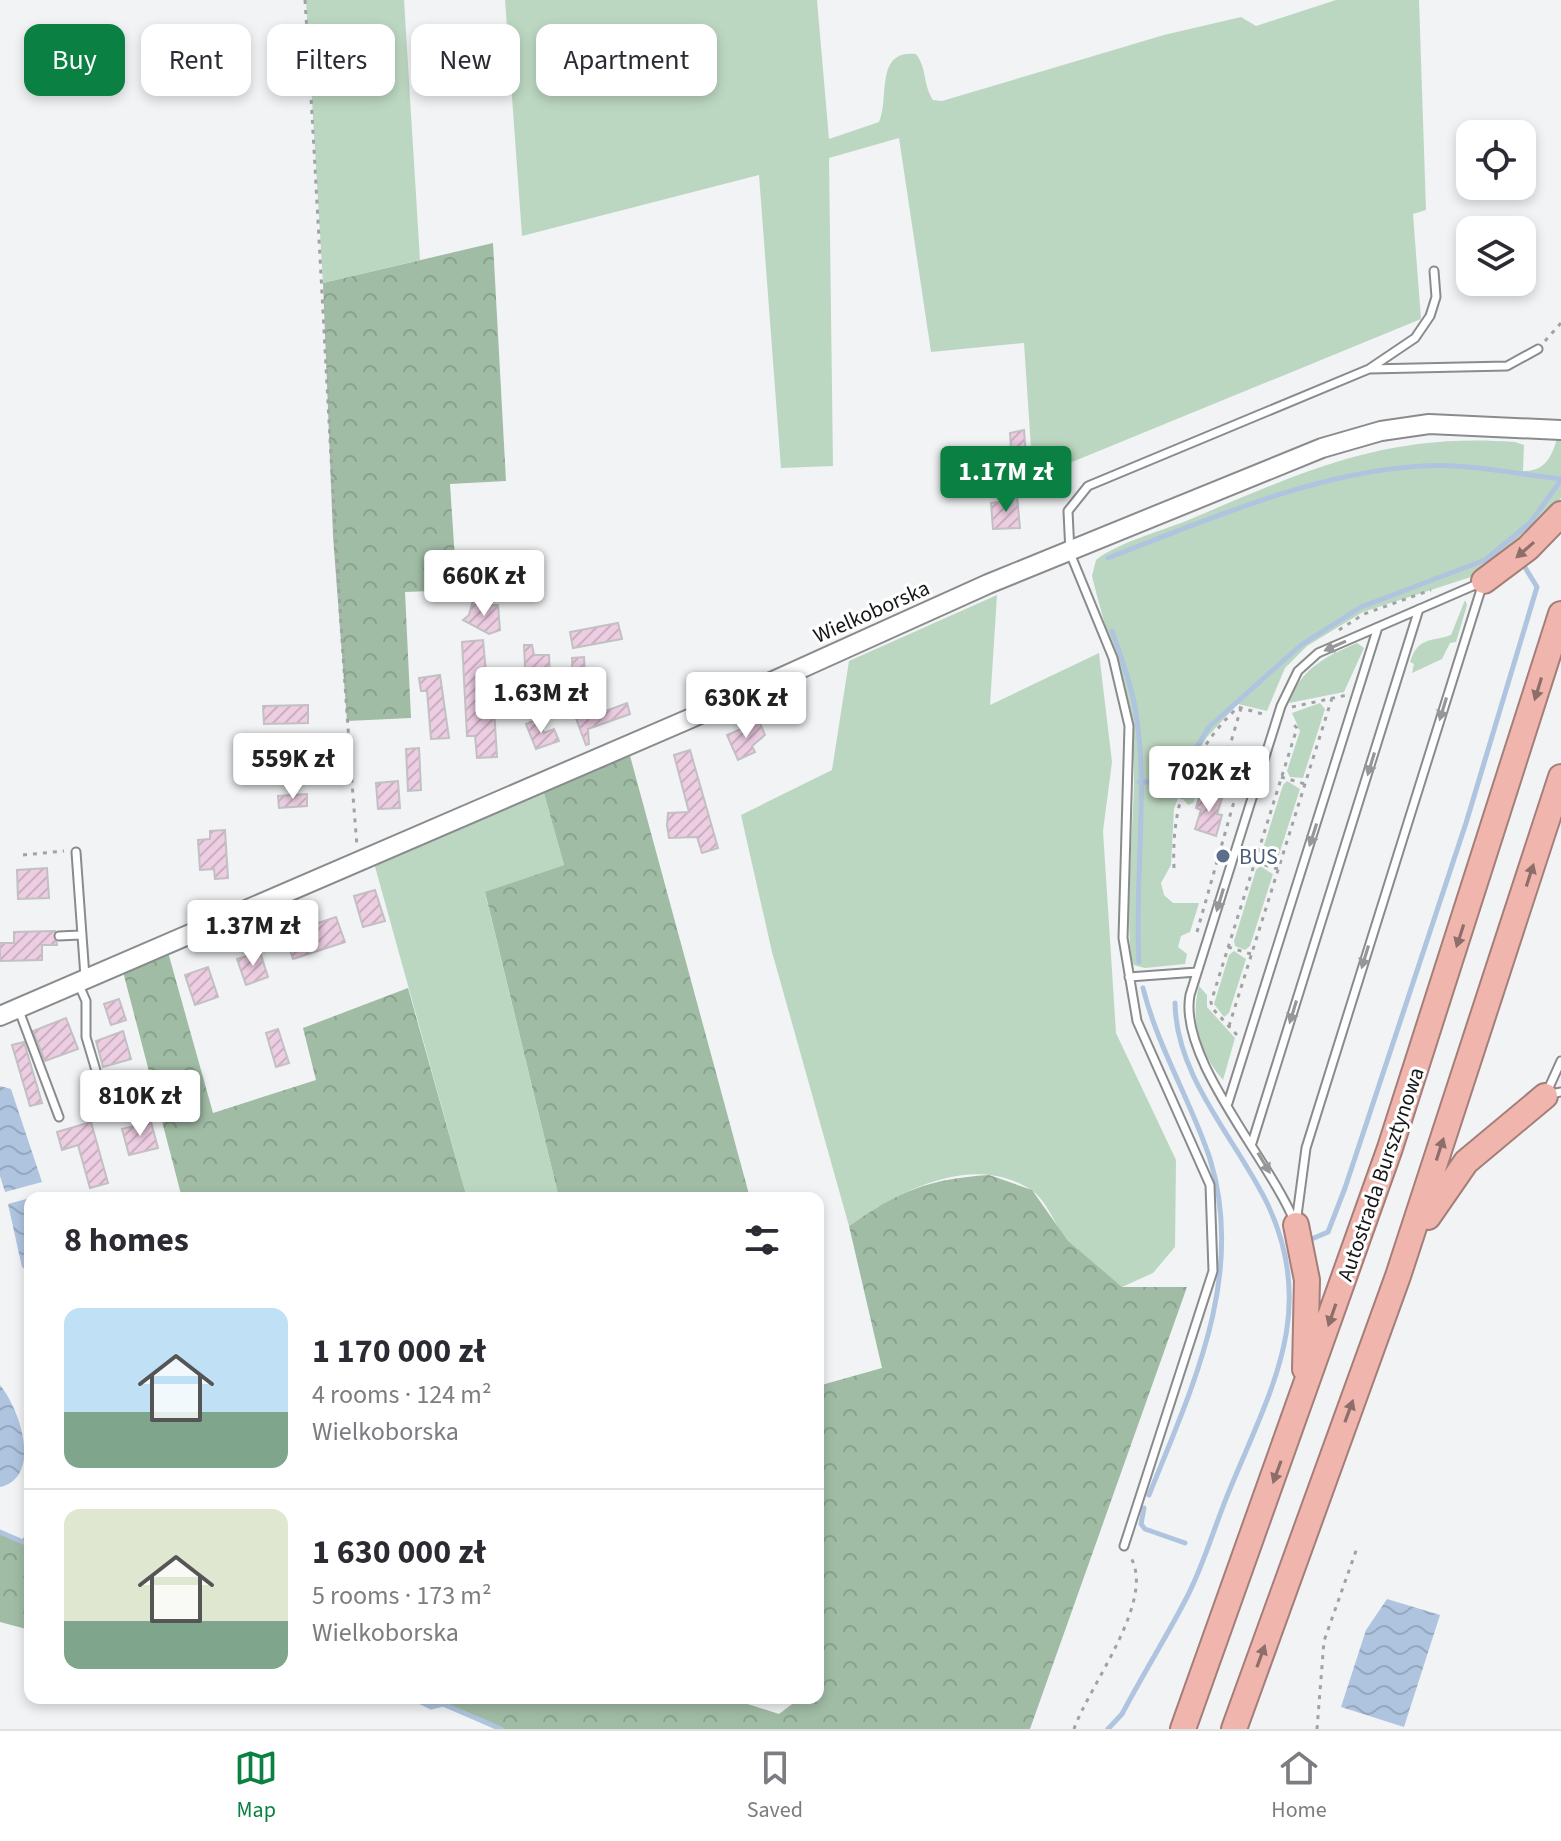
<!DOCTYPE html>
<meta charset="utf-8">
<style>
:root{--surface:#fff;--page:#f7f7f7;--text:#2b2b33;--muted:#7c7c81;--line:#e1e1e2;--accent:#0b8043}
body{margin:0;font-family:"Source Sans 3",sans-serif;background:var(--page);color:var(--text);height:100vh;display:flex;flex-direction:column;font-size:30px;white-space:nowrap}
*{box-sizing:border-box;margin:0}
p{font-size:26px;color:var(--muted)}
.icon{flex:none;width:44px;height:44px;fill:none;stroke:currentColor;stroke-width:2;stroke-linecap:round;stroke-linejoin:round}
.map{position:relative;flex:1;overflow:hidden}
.drawer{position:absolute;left:24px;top:1192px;width:800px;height:512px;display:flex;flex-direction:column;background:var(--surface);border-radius:16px;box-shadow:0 4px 12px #0003}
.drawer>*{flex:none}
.hud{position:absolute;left:24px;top:24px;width:800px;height:72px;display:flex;gap:16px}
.fabs{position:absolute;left:1456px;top:120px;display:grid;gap:16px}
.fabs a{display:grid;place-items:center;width:80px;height:80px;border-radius:16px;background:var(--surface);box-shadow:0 4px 12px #0003;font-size:40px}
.price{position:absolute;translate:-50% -68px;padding:0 18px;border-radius:8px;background:#fff;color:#222;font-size:26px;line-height:52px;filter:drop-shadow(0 2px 4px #0008)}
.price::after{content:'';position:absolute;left:50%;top:48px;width:24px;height:18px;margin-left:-12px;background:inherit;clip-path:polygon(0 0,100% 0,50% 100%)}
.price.on{background:var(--accent);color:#fff}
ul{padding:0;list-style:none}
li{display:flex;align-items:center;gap:24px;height:200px;padding:0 40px}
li+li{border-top:2px solid var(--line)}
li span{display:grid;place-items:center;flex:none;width:224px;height:160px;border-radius:16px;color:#555}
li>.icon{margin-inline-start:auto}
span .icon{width:96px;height:96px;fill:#fffc;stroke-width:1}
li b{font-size:34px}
h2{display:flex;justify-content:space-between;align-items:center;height:96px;padding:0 40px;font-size:34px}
.pill{padding:0 28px;border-radius:16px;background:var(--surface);box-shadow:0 4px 12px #0003;font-size:28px;line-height:72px}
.pill.on{background:var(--accent);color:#fff}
.tabs{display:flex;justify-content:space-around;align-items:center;height:112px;border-top:2px solid var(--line);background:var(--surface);font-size:22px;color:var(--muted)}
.tabs a{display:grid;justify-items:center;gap:4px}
.tabs .on{color:var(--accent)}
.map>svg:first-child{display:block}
</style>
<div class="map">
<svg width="1561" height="1729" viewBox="0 0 1561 1729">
<defs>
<pattern id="forest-crowns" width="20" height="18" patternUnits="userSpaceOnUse" patternTransform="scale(2)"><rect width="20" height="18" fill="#a0bca5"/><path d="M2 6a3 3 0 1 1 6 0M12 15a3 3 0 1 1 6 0" fill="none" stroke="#89a18d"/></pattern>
<pattern id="water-waves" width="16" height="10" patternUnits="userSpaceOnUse" patternTransform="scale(2)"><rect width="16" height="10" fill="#afc4df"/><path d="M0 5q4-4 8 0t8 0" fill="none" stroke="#96a8bf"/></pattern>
<pattern id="building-hatch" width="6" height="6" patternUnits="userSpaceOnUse" patternTransform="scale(2)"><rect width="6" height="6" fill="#edcde2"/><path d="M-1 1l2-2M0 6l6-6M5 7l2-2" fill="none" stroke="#caafc1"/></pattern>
</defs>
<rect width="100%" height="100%" fill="#f1f3f5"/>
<!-- grass -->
<path fill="#bcd7c1" d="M306 0H404L420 260 323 283Z
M505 0H817L829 139 879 122C890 99 874 49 916 54 927 68 923 85 933 100L942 101 1164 35 1241 17 1256 26 1336 0H1419L1426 210 1413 214 1421 319 1033 478 1024 343 931 352 899 138 829 158 833 466 781 468 759 175 522 236Z
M1561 423V498L1544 520 1474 576 1363 612 1307 646 1285 668 1267 711 1238 704 1207 737 1190 765 1174 809 1171 865 1161 883 1164 895 1173 903H1199L1190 932 1181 936 1178 947 1187 954 1185 964 1145 968 1134 965C1123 945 1134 812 1134 781 1134 708 1109 646 1092 576L1096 560C1117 543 1161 531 1186 521 1303 472 1384 432 1515 442L1524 445 1523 471C1552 472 1555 445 1561 423Z
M997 595 990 705 1099 653 1112 762 1103 831 1116 1033 1176 1160 1175 1247 1153 1273 1122 1287C1104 1272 1081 1258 1066 1239 1055 1225 1046 1199 1031 1190 973 1151 897 1192 849 1226L772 952 741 815 832 770 849 661Z
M1465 600 1467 605 1456 642 1450 643 1442 659 1412 673 1414 664 1410 662C1418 637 1430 642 1451 635Z
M1357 643 1364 648 1344 692 1289 703C1301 668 1325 657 1357 643Z
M1320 703 1325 709 1303 778 1290 777 1287 771 1300 731 1292 713Z
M1196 765 1215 769 1218 775 1214 784 1200 783 1193 803 1188 805 1182 798Z
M1287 781 1300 789 1277 861 1272 865 1260 858 1283 785Z
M543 790 564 865 485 893 559 1198H467L374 863Z
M1260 866 1273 874 1250 946 1245 950 1235 946 1234 941 1256 870Z
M1234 951 1246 959 1229 1013 1224 1017 1214 1004 1229 955Z
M1199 986 1207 995V1007L1235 1038 1223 1080C1199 1052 1190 1021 1199 986Z"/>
<!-- forest -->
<path fill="url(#forest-crowns)" d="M493 243 506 481 450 484 457 590 405 592 411 718 347 721 333 536 323 283Z
M629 752 750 1198H559L485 892 564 865 543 790Z
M166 945 213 1113 316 1080 303 1028 408 988 467 1198H182L121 964Z
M989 1175 1032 1190 1068 1241 1122 1287H1187L1030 1729H501L443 1704 431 1707 413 1698H729L779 1714 800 1698H818V1386L882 1368 849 1226C899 1191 928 1179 989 1175Z
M30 1524V1630L0 1622V1532L22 1541Z"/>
<!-- water -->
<path fill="url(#water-waves)" d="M0 1086 11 1089 42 1182 5 1192 0 1176Z
M30 1198V1272H29L22 1267 8 1204Z
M0 1385C20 1409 43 1477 0 1487Z
M1387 1599 1440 1615 1404 1727 1341 1707 1366 1630Z"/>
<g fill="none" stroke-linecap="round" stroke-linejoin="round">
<!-- stream -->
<path stroke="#afc4df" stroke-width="5" d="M1108 558C1207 520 1315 472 1422 466 1469 463 1515 474 1561 479
M1112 631C1120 654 1129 678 1134 702 1150 782 1134 878 1139 962
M1139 782H1176L1209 727 1301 645 1361 607 1485 560 1530 523 1561 480
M1143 988C1158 1048 1191 1101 1210 1159 1246 1276 1192 1388 1149 1495
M1314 1238 1328 1232 1345 1188 1466 823 1537 587 1526 569
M1144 1508 1141 1524 1145 1529 1185 1543
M0 1532 30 1545
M413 1698 431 1707 443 1704 501 1729
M1108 1729 1122 1714C1143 1674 1167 1636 1187 1597 1205 1562 1215 1524 1230 1489 1270 1391 1318 1312 1268 1205 1237 1140 1176 1078 1175 1003"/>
</g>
<!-- building -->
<path fill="url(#building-hatch)" stroke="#c2c0c2" stroke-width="2" d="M1024 430 1029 492 1014 493 1010 433Z
M1017 496 1020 528 993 529 991 503 1001 502 1000 497Z
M473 600 482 606 498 605 500 630 489 634 463 620 469 615Z
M618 623 622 639 573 648 570 632Z
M483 640 488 695 494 708 497 757 477 758 475 736H467L462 642Z
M524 645H532L534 655H549L550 678H538L542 704 526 707 522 687H526Z
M584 657 587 709 600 704 603 712 627 703 630 714 588 729 589 744 586 745 574 713 572 658Z
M440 675 449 738 431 739 427 691H421L419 678Z
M308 705V723L264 724 263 706Z
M538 719 544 733 554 729 559 741 536 749 526 724Z
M759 721 765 735 752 746 755 752 738 760 727 735Z
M419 748 421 790 408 791 406 749Z
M690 750 718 848 702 853 697 837 669 838 667 825 668 813 689 812 674 755Z
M398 781 400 808 378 809 376 783Z
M1201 792 1222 798 1217 814 1222 815 1216 836 1195 829 1201 810 1196 808Z
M307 794V806L279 808 278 796Z
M225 830 228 878 215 879 214 869 200 870 198 840 210 839V831Z
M47 868 49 898 18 899 17 870Z
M375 890 385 921 363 927 354 896Z
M336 917 345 942 293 959 285 934Z
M55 931 57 945H42V960L0 961V943H14V932Z
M260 952 268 977 246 985 237 959Z
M208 967 218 997 195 1005 185 975Z
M119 999 126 1020 111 1025 104 1004Z
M66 1018 78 1049 45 1061 33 1031Z
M278 1029 289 1063 276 1067 266 1033Z
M123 1031 131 1059 103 1067 96 1041Z
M24 1042 42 1103 30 1106 12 1045Z
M91 1122 108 1183 90 1188 78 1145 62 1150 57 1132Z
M151 1122 158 1148 129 1155 122 1129Z"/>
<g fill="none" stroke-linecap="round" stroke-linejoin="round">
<defs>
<path id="lane" d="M1369 369 1507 366 1538 349
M76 852 85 977
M59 936 80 935
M1129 977 1197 972
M79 985 86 1001V1037L109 1114
M18 1008 59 1117
M1546 1094 1561 1061
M1547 1095 1561 1092
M1228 1103 1378 627
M1252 1143 1419 609
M1295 1223C1270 1160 1178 1059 1190 995L1281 706 1298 671 1318 653 1482 582
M1296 1223 1306 1148 1483 583
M1124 1546 1213 1271 1210 1185 1137 1021 1123 938 1129 726 1113 658 1070 553 1068 511 1088 486 1369 369 1415 338 1430 316 1436 297 1434 271"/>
<path id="secondary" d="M0 1016 689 719 988 584 1322 448 1381 431 1429 424 1561 430"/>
<path id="highway" d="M1484 581 1528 548 1561 514
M1428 1217 1466 1162 1545 1096
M1296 1225 1307 1280 1305 1369
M1183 1729 1390 1148 1561 614
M1234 1729 1398 1276 1561 777"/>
</defs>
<!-- lane casing -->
<use href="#lane" stroke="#8a8b8d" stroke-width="11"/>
<!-- secondary casing -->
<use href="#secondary" stroke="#8a8b8d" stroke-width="22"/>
<!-- highway casing -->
<use href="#highway" stroke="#a47e79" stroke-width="28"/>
<!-- path -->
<path stroke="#a0a2a3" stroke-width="3" stroke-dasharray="4 6" stroke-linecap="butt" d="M305 0C323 282 334 564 357 846
M1545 341 1561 323
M1339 630 1364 614 1431 590
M1292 707 1347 695
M1195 760 1244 776
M1223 769 1241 708
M1281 777 1305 784
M23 855 64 851
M1255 862 1278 869
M1174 868C1171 803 1191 752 1238 707L1266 715
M1197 932 1233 805 1248 768
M1228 947 1251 954
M1229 1026 1332 698
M1237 1035 1212 1008 1211 1002 1297 728 1290 721
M1074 1729C1090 1684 1157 1599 1130 1556
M1317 1729 1324 1641 1357 1548"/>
<!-- lane -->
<use href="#lane" stroke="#fff" stroke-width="7"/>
<!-- secondary -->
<use href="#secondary" stroke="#fff" stroke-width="18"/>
<!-- highway -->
<use href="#highway" stroke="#f0b6ae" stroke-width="24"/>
</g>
<!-- one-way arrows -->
<defs><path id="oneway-solid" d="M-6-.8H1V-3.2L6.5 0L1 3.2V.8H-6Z" transform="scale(2)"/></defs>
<g fill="#8e6e6a">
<use href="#oneway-solid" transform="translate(1525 550) rotate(139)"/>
<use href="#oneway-solid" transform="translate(1538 689) rotate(107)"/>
<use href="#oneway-solid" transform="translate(1530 875) rotate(-72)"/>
<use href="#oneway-solid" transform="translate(1460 936) rotate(108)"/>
<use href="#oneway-solid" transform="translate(1440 1149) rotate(-72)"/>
<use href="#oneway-solid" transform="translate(1332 1315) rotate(109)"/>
<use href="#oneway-solid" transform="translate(1349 1411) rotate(-70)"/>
<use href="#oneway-solid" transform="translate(1277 1472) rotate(110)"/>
<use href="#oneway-solid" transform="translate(1261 1656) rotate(-70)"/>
</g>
<g fill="#969797">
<use href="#oneway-solid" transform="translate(1335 646) rotate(156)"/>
<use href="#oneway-solid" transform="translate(1443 709) rotate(107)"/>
<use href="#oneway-solid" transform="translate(1371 764) rotate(107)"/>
<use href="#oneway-solid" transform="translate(1313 835) rotate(108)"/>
<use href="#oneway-solid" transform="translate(1220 900) rotate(107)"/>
<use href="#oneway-solid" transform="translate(1365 957) rotate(107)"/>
<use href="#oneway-solid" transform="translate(1293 1012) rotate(107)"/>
<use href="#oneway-solid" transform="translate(1264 1163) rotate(59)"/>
</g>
<!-- markers -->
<circle fill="#5c6f8a" stroke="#fff" stroke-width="3" cx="1223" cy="856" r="8"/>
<g text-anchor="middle" stroke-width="6" stroke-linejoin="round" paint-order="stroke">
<!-- street labels -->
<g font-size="22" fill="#161717" stroke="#fff">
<text transform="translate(871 611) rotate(-24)" y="8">Wielkoborska</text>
<text transform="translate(1380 1174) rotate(-71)" y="8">Autostrada Bursztynowa</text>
</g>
<!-- service labels -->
<g font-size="22" fill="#4e5e75" stroke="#fff" text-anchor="start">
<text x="1239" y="864">BUS</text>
</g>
</g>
</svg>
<div class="fabs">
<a><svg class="icon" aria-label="locate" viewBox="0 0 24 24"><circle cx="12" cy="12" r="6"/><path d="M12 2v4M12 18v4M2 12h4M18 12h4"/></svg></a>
<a><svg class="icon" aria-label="layers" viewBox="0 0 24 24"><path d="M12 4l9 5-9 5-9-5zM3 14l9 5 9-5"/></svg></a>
</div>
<b class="price on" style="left:1006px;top:514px">1.17M zł</b>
<b class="price" style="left:484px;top:618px">660K zł</b>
<b class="price" style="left:541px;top:735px">1.63M zł</b>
<b class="price" style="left:746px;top:740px">630K zł</b>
<b class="price" style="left:293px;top:801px">559K zł</b>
<b class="price" style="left:1209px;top:814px">702K zł</b>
<b class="price" style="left:253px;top:968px">1.37M zł</b>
<b class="price" style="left:140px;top:1138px">810K zł</b>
<div class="hud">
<a class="pill on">Buy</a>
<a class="pill">Rent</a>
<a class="pill">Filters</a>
<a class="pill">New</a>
<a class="pill">Apartment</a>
</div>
<section class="drawer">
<h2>8 homes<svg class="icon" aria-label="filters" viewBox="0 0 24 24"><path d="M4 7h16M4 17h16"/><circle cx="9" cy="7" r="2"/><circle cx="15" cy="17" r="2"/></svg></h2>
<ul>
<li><span style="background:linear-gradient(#bfe0f5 65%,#7fa58c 0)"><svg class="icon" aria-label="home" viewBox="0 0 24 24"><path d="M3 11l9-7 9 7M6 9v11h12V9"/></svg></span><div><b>1 170 000 zł</b><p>4 rooms · 124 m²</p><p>Wielkoborska</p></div></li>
<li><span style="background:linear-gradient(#dfe7d0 70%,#7fa58c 0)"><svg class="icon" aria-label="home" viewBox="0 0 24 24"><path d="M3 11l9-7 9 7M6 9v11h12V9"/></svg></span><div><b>1 630 000 zł</b><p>5 rooms · 173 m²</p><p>Wielkoborska</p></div></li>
</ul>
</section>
</div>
<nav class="tabs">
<a class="on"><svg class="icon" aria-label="map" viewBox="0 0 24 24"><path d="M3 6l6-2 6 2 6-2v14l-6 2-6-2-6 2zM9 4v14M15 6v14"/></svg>Map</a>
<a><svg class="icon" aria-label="saved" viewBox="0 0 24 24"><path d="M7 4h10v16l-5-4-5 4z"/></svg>Saved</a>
<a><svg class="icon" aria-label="home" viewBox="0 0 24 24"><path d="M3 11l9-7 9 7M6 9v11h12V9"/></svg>Home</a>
</nav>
